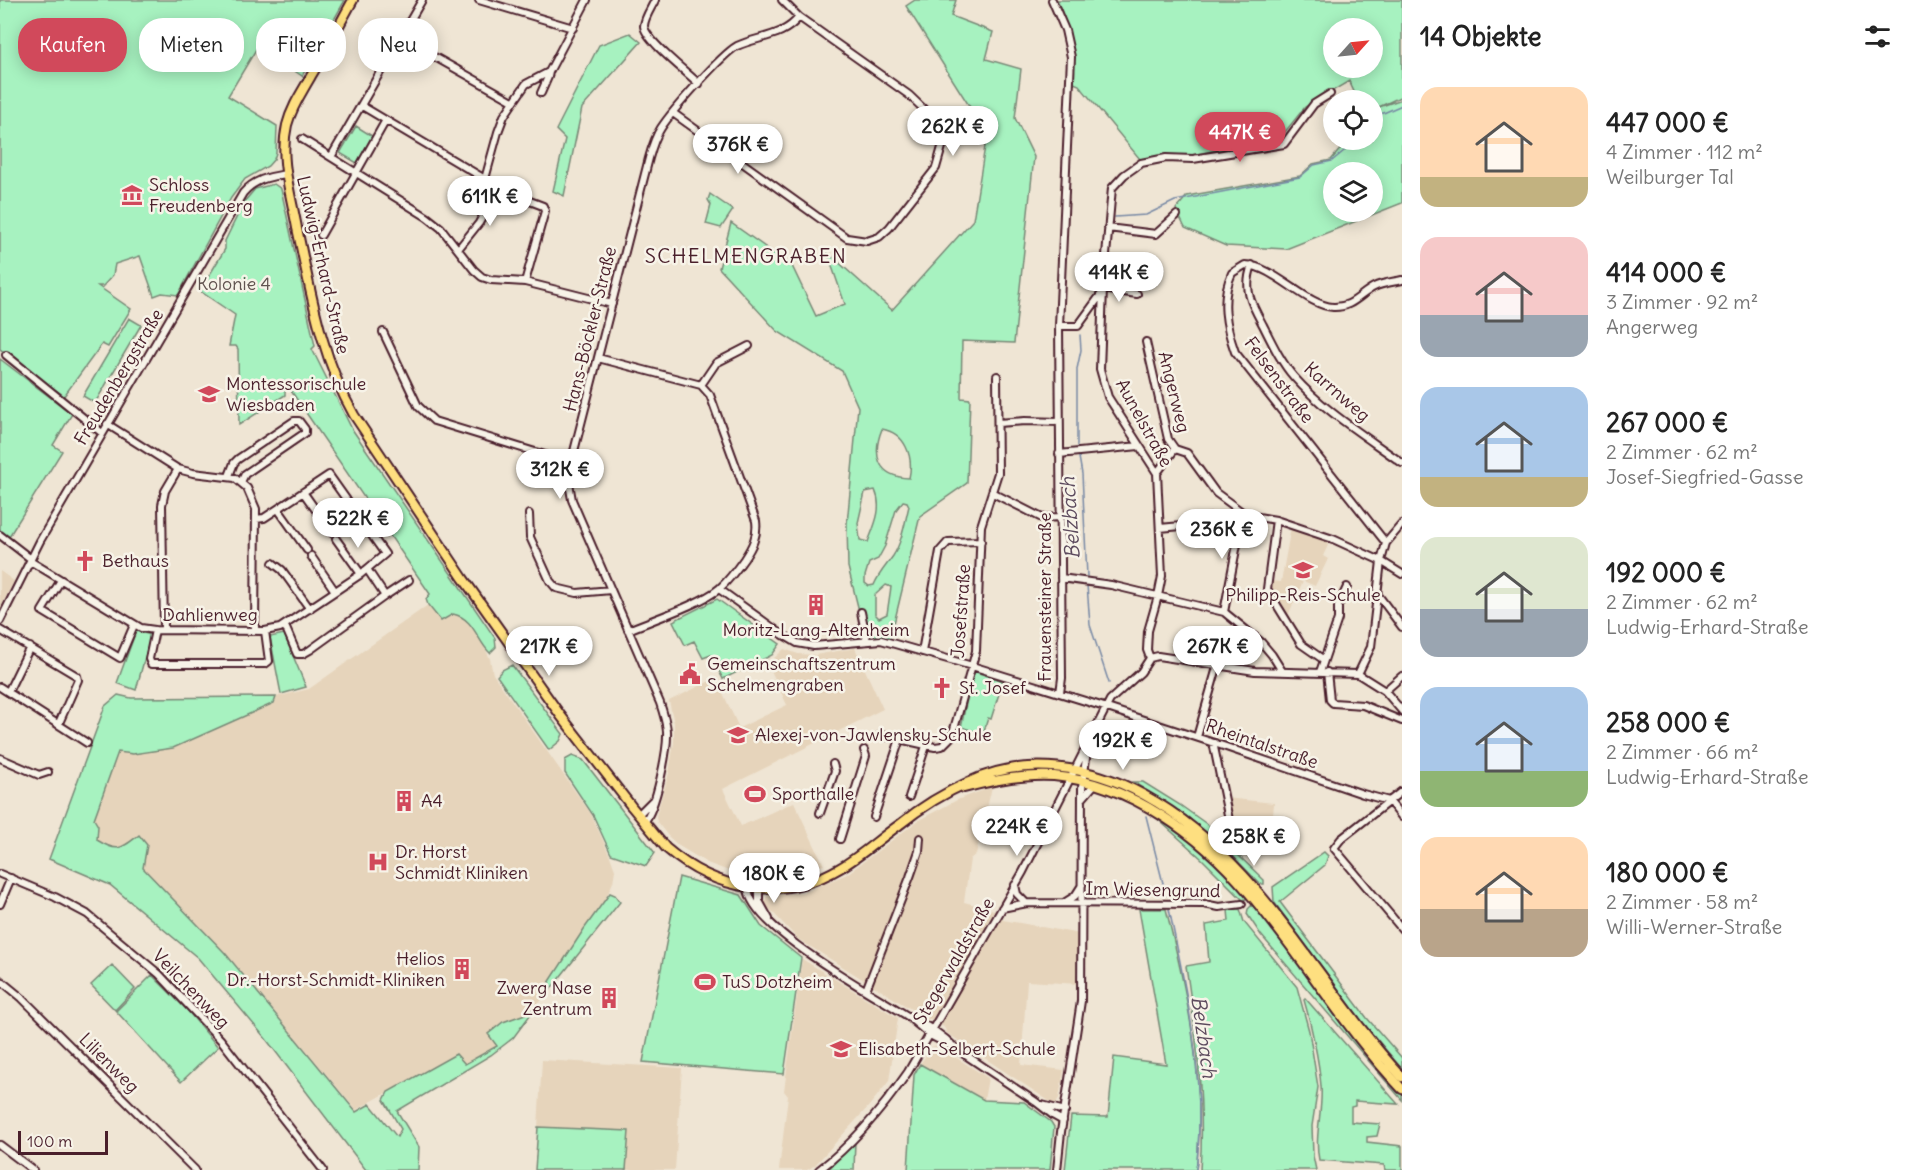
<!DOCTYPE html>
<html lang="de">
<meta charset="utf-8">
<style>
:root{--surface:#fff;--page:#f2f2f2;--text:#222;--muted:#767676;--accent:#d1495b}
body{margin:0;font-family:Delius,sans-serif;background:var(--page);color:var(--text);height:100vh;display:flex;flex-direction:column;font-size:22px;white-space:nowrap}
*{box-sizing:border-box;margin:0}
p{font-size:20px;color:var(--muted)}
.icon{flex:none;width:33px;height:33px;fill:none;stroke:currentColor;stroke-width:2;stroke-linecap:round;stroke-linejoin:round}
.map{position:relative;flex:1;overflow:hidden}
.drawer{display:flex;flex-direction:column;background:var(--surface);width:510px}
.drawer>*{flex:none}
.top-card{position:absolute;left:18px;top:18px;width:570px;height:54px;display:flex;gap:12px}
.needle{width:39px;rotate:63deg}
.fabs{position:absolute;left:1323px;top:18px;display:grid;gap:12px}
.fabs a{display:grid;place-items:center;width:60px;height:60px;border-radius:50%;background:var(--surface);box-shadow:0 3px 15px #0003;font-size:30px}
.scale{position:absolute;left:18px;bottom:15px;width:90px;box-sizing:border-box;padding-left:6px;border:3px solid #4a1f2b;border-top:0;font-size:16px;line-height:21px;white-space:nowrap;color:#4a1f2b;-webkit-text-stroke:4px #f7f3e8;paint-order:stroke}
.price{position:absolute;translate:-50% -51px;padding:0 14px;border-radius:21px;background:#fff;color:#222;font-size:20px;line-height:39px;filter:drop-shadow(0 2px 3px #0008)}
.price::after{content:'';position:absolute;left:50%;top:36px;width:18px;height:14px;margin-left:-9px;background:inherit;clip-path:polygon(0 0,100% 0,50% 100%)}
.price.on{background:var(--accent);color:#fff}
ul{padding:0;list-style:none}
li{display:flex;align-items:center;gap:18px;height:150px;padding:0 18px}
li span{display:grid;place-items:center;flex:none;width:168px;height:120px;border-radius:18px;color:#555}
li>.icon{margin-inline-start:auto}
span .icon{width:72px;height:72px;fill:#fffc;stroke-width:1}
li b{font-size:26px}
h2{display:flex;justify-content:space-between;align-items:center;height:72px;padding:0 18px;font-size:26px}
.tag{padding:0 21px;border-radius:24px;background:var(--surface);box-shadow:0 3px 15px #0003;font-size:21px;line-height:54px}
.tag.on{background:var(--accent);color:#fff}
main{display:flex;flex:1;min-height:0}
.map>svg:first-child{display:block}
</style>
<main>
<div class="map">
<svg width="1402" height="1170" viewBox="0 0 1402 1170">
<rect width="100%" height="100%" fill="#efe5d4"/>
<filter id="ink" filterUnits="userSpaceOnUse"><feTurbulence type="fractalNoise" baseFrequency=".0167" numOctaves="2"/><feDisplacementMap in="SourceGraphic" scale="12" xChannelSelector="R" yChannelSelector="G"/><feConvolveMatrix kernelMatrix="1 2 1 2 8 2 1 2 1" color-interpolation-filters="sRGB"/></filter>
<g filter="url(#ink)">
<!-- built -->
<path fill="#e6d4bb" d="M1291 527 1331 539 1323 556 1328 559 1315 586 1303 581 1287 618 1269 589 1270 581 1281 582Z
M0 571 14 581 0 609Z
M428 605 441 621 453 614 461 615 479 635 490 659 493 674 591 814 610 856 615 870 613 882 607 896 545 988 549 991 536 1007 525 1014 503 1022 488 1034 498 1046 465 1064 456 1054 356 1110 225 953 143 868 147 845 139 835 124 847 111 849 97 841 98 826 94 819 118 752 133 754 173 748 274 703 276 697 309 689Z
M855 648 883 709 723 789 741 826 794 802 824 865 780 876 737 874 707 863 679 846 668 836 657 822 656 816 669 773 674 742V723L669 701 716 678 739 728 787 705 768 664 784 649 798 654 815 655Z
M992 787 976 854 970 859 964 902 994 910 1003 920 1080 934V984L1027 981 1021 1065 1064 1070 1059 1098 1056 1103H1052L947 1033 944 1027 931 1019H927L798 939 764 903 767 896 805 892 847 874 919 820 957 800Z
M1225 798 1274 803 1272 829 1239 841 1233 832Z
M802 959 898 1018 889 1081 869 1106 815 1165 807 1170H779L788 1096 784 1091Z
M938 1046 988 1078 984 1100 920 1064 932 1047Z
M542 1060 682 1068 675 1170H626L628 1131 538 1127Z"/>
<!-- green -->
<path fill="#a7f2c0" stroke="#788876" stroke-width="1.5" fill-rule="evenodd" d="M0 0H345L302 76 258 46 228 96 277 126 276 153 274 159 268 166 245 179 231 198 178 295 162 293 154 296 140 256 115 264 113 275 103 286H98L131 309 108 347 102 344 64 396 0 349Z
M915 0H956L951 16 993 32 986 59 1021 69 1015 118 1034 157 1014 343 962 341 961 398 970 399 967 483 920 516 890 640 866 639 848 567 847 524 858 407 842 371 777 331 719 268 731 223 792 266 816 316 845 304 827 252 892 310 973 220 987 134 906 6ZM882 429C905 433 914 456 909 478 877 477 872 454 882 429ZM875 490C883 508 875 524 868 542L860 540 858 523 865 492ZM903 501 907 502 909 506C905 522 902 542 893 556 886 566 879 573 874 585L869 586 865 583V576L869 563 878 559 885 546 896 510ZM886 585 891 587 887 614 879 618 875 614V595Z
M1057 0H1402V96L1379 107 1402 99V203L1286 249 1226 246 1185 228 1176 209 1187 196 1300 176 1313 164 1331 160 1348 140H1372V100H1358L1349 81 1305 107 1280 138 1144 164 1079 85 1074 83C1076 50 1070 30 1057 0ZM1334 28H1372V68H1334ZM1334 172H1372V212H1334Z
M630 33 641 42 582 108 564 196 553 191 565 139 556 130 599 45Z
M356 126 372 136 357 163 340 153Z
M274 184 281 189 315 346 312 349 352 429 495 638 496 647 490 653C477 641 474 618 453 614L441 621 428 605 426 599 430 594 285 382V395L239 425 238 349 236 346H229L235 315 200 291 225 249V241L244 202 255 189Z
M710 194 733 210 721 228 706 224 711 205 708 200Z
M129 318 141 325 95 403 83 396Z
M0 359 72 414 53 445 62 451 8 538 0 531Z
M717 599 780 644 772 655 723 679 711 655 703 658 694 641 685 645 673 621Z
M136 631 151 635 136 690 117 683Z
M284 634 306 687 281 694 270 637Z
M512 665 563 734 560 741 549 750 497 676 502 670Z
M973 671 1003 681 991 719 988 718 983 734 961 727Z
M118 695 131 698 276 697 274 703 173 748 133 754 118 752 94 819 98 826 97 840C118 853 121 849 139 835L147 845 143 868 225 953 356 1112 370 1104 397 1137 401 1129 384 1100 388 1092 456 1054 465 1064 497 1046 488 1034 503 1022 525 1014 536 1007 513 1038 491 1055 397 1111 419 1147 418 1170H366L266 1039 198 958 110 885 49 859 105 706Z
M572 756 583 760 655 853 646 866 611 854 593 815 565 773V760Z
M1133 782H1143L1180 805 1229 840 1235 852 1264 880V884H1260L1234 857 1189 818Z
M1152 814C1189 838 1220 865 1248 898L1243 900 1202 859Z
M1324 852 1328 856 1325 865 1280 902 1367 1018 1402 1058V1069L1364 1024 1274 902 1273 887Z
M679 877 741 895 761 926 801 958 784 1074 643 1062Z
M610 893 615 895 620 902 549 991 545 989 584 929Z
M1252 905C1307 964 1344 1037 1402 1094V1100L1261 935 1247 914 1248 909Z
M1139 909H1166C1187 992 1207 1084 1196 1170H1065L1071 1116 1108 1117 1114 1057 1166 1064Z
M1240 909 1244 922 1297 987 1309 1031 1318 1087 1312 1126 1313 1156 1316 1170H1200C1205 1102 1196 1033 1186 966L1209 962 1206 925 1229 921 1228 910Z
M112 965 135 989 115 1010 91 985Z
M152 975 187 1010 218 1047 181 1082 116 1011Z
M1305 998 1398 1104 1355 1101V1106L1351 1107V1122L1380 1124 1377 1136 1367 1137V1142L1402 1146V1170H1385L1384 1165 1319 1160C1314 1136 1323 1111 1321 1086 1319 1060 1311 1024 1304 1000Z
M920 1064 984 1100 1024 1102 1051 1122 1054 1127 1050 1170H908L914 1075Z
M538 1127 629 1131 626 1170H535Z
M855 1141 854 1170H828Z"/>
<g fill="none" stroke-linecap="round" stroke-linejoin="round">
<!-- stream -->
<path stroke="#7889a5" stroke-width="1.5" d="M1372 118 1402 105
M1115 217 1146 215 1175 201 1300 177 1314 165 1332 161 1350 146 1354 140
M1077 446V369L1081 350 1080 335
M1079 457 1082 474 1087 576
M1087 585 1090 625 1109 683
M1146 816 1166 895
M1169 909C1187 992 1207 1085 1196 1170"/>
<defs>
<path id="minor" d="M479 0 573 28
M655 0C652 7 644 18 644 26 645 40 688 73 699 84
M1052 0 1065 30 1071 57 1059 326 1062 678 1060 693
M401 38 513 101
M541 93 548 77 549 72 587 0
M362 106 485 179 498 189 543 206 545 211 525 282 612 304
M673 113 847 238 867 241 879 237 889 228 936 168 942 147 940 133 933 118 909 95 799 17 782 0
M302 139 427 217 441 228 474 270 482 277 491 280 525 282
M331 157 422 0
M485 179 498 132 504 116 526 84 549 72
M1108 228 1156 234 1177 215
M321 235 386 120
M459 248 479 223 498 189
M1252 265C1243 290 1251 303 1263 325 1272 343 1281 362 1294 377 1324 411 1365 436 1402 463
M1103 289 1137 294
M1059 326H1078L1102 293
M383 332 418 406 434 421 571 463
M1146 342 1168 439 1175 449
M6 355 102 433
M598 358 701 385 710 395 756 521C758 536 752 547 744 559 737 569 730 579 720 588 703 603 652 620 628 630
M701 385 716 363 749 346
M998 423 1025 421 1059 422
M107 424 178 469 193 473 235 478 247 488 256 509 255 630
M1175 449 1187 453 1216 493 1246 515 1276 520 1333 539 1381 561 1402 574
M1059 454 1139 446
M1157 473 1175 449
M229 476 234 463 238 459 294 421H299L305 429V433L245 474 241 482
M303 492 332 533
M993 493 1042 518 1060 517
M278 509 307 550
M529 514 530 537 550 581 556 588 577 593 611 590
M1276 520 1267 589 1301 644 1324 660
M1160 528 1192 525 1205 518 1242 517
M0 535 31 559
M336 539 361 574
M1386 543 1235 352C1226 327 1220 299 1232 273L1245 265C1273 265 1307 306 1333 307 1352 308 1360 294 1374 287 1382 283 1393 282 1402 280
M311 556 335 591
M30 561 141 628 155 630 265 631 280 628 361 574 385 554 329 475 264 518 256 519
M273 563 282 570 310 609
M1061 578 1111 585 1224 612 1261 642 1272 655 1282 671
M61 580 42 611 120 658 134 625
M719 589 780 633 797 643 814 646 881 640 972 666 1098 705 1223 746 1363 794 1389 801 1402 817
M1378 595 1402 627
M385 596 409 580
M861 612 867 641
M1224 612 1243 513
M0 621 40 541 243 193C255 179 269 177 286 174
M285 626 297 654H303L310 650 385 596 367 569
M0 630 77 676 78 680 59 723
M155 630 149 659 151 664H265L269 661 265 631
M164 630 162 505 165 491 178 469
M922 652 940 551 948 542 981 541
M1150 658 1147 650 1148 631 1158 596 1162 576 1157 473 1108 397 1100 369 1103 289 1112 188 1124 175 1141 163 1166 158 1193 159 1284 144 1314 104 1330 94
M1150 658 1158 656 1255 671 1358 674 1385 691 1402 711
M1320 672 1338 619V606L1347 587
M1327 672 1330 700 1333 703 1363 705 1402 721
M1358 674 1371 647 1381 561 1386 543 1402 524
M0 687 87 743
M1385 691 1402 676
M8 692 30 647
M881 735 935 747 942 746 952 736 976 651 981 526 998 473 997 376
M1197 737 1218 664
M1215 743 1214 747 1234 844
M0 758 39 775 48 772
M1402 791 1341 839 1334 848 1402 929
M909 797 926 746
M1082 799 1094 785
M820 813 835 771 833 764
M638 815 652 801
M874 817 900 739
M644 822C656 809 668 750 667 731 666 721 663 712 660 703L572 500 568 477 571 463 649 158C652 147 655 137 661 128 672 111 721 55 737 46 759 36 784 37 799 17
M840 839 866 756 864 750
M0 874 55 897 87 914 159 974 221 1040 323 1170
M1015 885 1017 894 1026 903
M748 888C750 928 874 994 909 1017 927 1025 942 1034 955 1048
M759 888V901L769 919
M1064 903 1075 896 1082 885
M0 904 11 878
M1002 908 1027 903 1204 904 1219 907 1242 904
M0 980 22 998 195 1170
M866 990 910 877 919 851 920 838
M912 1020 930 1035 955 1048 1036 1102 1054 1116 1063 1121
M1042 1105 1065 1111
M0 1145 33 1170
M819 1170C853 1144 883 1108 908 1072L1023 872 1110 700 1141 672 1150 658
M1057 1170 1061 1132 1081 1001 1082 788 1087 751"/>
<path id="major" d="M353 0C339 25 326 51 311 76 302 92 292 106 287 125 279 159 291 194 297 228 311 293 321 357 354 415L463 578 561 716 632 807 666 848C716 891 781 903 840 868 861 856 879 839 899 825 920 808 944 793 969 782 1026 755 1091 766 1144 795 1261 859 1315 983 1402 1077
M964 788C993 780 1023 774 1054 776 1130 783 1201 836 1248 892 1303 956 1344 1028 1402 1089"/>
</defs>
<!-- minor casing -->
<use href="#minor" stroke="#4a1f2b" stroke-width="10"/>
<!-- major casing -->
<use href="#major" stroke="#4a1f2b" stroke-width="12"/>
<!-- minor -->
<use href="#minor" stroke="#f7f3e8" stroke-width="6"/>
<!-- major -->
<use href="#major" stroke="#fedf80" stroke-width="8"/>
</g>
</g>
<!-- icons -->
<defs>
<symbol id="museum-bare" viewBox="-9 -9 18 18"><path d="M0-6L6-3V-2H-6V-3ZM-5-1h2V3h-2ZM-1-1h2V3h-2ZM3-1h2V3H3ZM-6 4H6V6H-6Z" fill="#d1495b" stroke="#f7f3e8" stroke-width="2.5" paint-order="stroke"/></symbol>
<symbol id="school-bare" viewBox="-9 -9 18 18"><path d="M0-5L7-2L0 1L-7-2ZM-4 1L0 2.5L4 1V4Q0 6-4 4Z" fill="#d1495b" stroke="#f7f3e8" stroke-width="2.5" paint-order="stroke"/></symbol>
<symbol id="church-bare" viewBox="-9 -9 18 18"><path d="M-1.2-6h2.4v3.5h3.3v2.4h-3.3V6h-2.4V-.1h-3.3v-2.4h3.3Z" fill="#d1495b" stroke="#f7f3e8" stroke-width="2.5" paint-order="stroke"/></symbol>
<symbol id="building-bare" viewBox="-9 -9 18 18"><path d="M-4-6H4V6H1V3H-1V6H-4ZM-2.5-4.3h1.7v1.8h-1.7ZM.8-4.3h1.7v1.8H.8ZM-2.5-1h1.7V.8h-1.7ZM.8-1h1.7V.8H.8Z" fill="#d1495b" stroke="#f7f3e8" stroke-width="2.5" paint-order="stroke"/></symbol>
<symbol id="civic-bare" viewBox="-9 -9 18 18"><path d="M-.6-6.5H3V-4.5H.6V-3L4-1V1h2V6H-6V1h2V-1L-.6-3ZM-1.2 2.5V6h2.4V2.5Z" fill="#d1495b" stroke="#f7f3e8" stroke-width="2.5" paint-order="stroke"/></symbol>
<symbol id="stadium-bare" viewBox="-9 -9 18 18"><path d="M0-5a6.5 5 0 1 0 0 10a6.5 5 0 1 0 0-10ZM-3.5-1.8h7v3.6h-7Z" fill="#d1495b" stroke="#f7f3e8" stroke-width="2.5" paint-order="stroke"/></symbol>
<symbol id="hospital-bare" viewBox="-9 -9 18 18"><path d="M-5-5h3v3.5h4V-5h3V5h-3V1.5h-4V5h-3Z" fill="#d1495b" stroke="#f7f3e8" stroke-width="2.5" paint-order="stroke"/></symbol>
</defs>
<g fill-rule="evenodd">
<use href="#museum-bare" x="117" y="180" width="30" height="30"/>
<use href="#school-bare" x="194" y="379" width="30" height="30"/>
<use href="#church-bare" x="70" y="546" width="30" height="30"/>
<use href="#school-bare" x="1288" y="555" width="30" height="30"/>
<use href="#building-bare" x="801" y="590" width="30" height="30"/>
<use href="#civic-bare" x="675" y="659" width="30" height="30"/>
<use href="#church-bare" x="927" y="673" width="30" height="30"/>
<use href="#school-bare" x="723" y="720" width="30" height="30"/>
<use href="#stadium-bare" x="740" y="779" width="30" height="30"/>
<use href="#building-bare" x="389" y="786" width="30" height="30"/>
<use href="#hospital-bare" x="363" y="847" width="30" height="30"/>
<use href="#building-bare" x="447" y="954" width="30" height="30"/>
<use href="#stadium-bare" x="690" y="967" width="30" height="30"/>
<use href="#building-bare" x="594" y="983" width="30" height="30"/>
<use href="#school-bare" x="826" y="1034" width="30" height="30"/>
</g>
<g text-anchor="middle" stroke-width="5" stroke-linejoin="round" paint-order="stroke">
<!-- poi labels -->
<g font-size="18" fill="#4a1f2b" stroke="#f7f3e8" text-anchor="start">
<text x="149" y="191">Schloss<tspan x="149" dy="21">Freudenberg</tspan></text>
<text x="226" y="390">Montessorischule<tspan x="226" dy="21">Wiesbaden</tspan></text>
<text x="102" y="567">Bethaus</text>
<text x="1303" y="601" text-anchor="middle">Philipp-Reis-Schule</text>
<text x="816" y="636" text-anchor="middle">Moritz-Lang-Altenheim</text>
<text x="707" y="670">Gemeinschaftszentrum<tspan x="707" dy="21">Schelmengraben</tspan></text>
<text x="959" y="694">St. Josef</text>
<text x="755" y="741">Alexej-von-Jawlensky-Schule</text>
<text x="772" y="800">Sporthalle</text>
<text x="421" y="807">A4</text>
<text x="395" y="858">Dr. Horst<tspan x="395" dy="21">Schmidt Kliniken</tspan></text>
<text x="445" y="965" text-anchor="end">Helios<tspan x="445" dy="21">Dr.-Horst-Schmidt-Kliniken</tspan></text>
<text x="722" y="988">TuS Dotzheim</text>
<text x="592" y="994" text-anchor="end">Zwerg Nase<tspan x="592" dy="21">Zentrum</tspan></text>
<text x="858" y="1055">Elisabeth-Selbert-Schule</text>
</g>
<!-- street labels -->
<g font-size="18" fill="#4a1f2b" stroke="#f7f3e8">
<text transform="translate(323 265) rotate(77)" y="6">Ludwig-Erhard-Straße</text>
<text transform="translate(590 329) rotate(-76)" y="6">Hans-Böckler-Straße</text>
<text transform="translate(119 377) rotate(-59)" y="6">Freudenbergstraße</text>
<text transform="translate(1279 380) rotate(53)" y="6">Felsenstraße</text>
<text transform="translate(1174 392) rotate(76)" y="6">Angerweg</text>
<text transform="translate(1337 392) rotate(41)" y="6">Karrnweg</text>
<text transform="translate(1144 423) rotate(61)" y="6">Aunelstraße</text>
<text transform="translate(1045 597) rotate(-90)" y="6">Frauensteiner Straße</text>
<text transform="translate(961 611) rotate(-86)" y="6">Josefstraße</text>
<text x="210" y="621">Dahlienweg</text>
<text transform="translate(1262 744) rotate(19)" y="6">Rheintalstraße</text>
<text transform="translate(1153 890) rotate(1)" y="6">Im Wiesengrund</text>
<text transform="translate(954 961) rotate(-60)" y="6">Stegerwaldstraße</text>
<text transform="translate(191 989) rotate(46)" y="6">Veilchenweg</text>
<text transform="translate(109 1063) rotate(45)" y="6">Lilienweg</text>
</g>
<!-- park labels -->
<g font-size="18" fill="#615450" stroke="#f7f3e8">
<text x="234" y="290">Kolonie 4</text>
</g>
<!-- neighbourhood labels -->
<g font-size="20" letter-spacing="1.5" fill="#4a1f2b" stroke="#f7f3e8">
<text x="746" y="263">SCHELMENGRABEN</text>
</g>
<!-- water labels -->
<g font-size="20" font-style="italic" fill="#5d4b5e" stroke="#f7f3e8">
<text transform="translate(1070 518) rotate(-94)" y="7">Belzbach</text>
<text transform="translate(1204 1037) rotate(82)" y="7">Belzbach</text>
</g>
</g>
</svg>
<div class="fabs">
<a><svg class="needle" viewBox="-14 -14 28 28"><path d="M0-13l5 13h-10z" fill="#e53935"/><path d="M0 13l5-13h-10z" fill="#767676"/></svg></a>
<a><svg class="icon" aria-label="locate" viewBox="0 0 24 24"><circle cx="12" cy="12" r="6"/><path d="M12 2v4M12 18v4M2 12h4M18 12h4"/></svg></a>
<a><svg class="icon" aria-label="layers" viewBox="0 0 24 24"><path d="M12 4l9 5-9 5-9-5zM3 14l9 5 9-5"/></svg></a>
</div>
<div class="scale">100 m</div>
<b class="price" style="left:953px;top:157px">262K €</b>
<b class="price on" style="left:1240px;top:163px">447K €</b>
<b class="price" style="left:738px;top:175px">376K €</b>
<b class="price" style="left:490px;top:227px">611K €</b>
<b class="price" style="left:1119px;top:303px">414K €</b>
<b class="price" style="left:560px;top:500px">312K €</b>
<b class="price" style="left:358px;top:549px">522K €</b>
<b class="price" style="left:1222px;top:560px">236K €</b>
<b class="price" style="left:549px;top:677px">217K €</b>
<b class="price" style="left:1218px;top:677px">267K €</b>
<b class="price" style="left:1123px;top:771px">192K €</b>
<b class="price" style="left:1017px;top:857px">224K €</b>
<b class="price" style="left:1254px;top:867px">258K €</b>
<b class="price" style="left:774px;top:904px">180K €</b>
<div class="top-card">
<a class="tag on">Kaufen</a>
<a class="tag">Mieten</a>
<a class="tag">Filter</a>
<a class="tag">Neu</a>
</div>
</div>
<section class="drawer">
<h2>14 Objekte<svg class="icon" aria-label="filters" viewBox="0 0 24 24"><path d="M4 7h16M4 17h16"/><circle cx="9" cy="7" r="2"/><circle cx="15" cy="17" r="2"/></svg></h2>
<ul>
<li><span style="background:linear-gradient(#ffd9b3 75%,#c2b280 0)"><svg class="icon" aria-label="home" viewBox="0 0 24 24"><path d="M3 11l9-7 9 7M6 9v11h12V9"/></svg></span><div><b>447 000 €</b><p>4 Zimmer · 112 m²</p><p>Weilburger Tal</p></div></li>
<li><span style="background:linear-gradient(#f6c9c9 65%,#9aa5b1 0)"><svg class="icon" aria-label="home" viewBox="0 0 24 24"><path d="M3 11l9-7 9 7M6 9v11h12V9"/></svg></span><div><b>414 000 €</b><p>3 Zimmer · 92 m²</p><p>Angerweg</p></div></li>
<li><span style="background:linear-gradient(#a9c7e8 75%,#c2b280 0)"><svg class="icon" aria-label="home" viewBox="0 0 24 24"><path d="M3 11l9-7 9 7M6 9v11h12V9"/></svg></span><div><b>267 000 €</b><p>2 Zimmer · 62 m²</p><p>Josef-Siegfried-Gasse</p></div></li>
<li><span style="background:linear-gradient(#dfe7d0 60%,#9aa5b1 0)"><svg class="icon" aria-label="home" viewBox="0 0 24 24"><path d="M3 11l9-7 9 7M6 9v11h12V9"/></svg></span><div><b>192 000 €</b><p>2 Zimmer · 62 m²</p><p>Ludwig-Erhard-Straße</p></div></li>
<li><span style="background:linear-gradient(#a9c7e8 70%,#8fb573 0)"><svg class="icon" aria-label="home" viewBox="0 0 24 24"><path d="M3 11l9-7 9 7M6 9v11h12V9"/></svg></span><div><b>258 000 €</b><p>2 Zimmer · 66 m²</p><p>Ludwig-Erhard-Straße</p></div></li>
<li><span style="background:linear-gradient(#ffd9b3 60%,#b9a48a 0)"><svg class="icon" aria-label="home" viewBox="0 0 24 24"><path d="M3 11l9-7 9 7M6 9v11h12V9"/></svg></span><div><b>180 000 €</b><p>2 Zimmer · 58 m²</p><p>Willi-Werner-Straße</p></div></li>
</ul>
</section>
</main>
